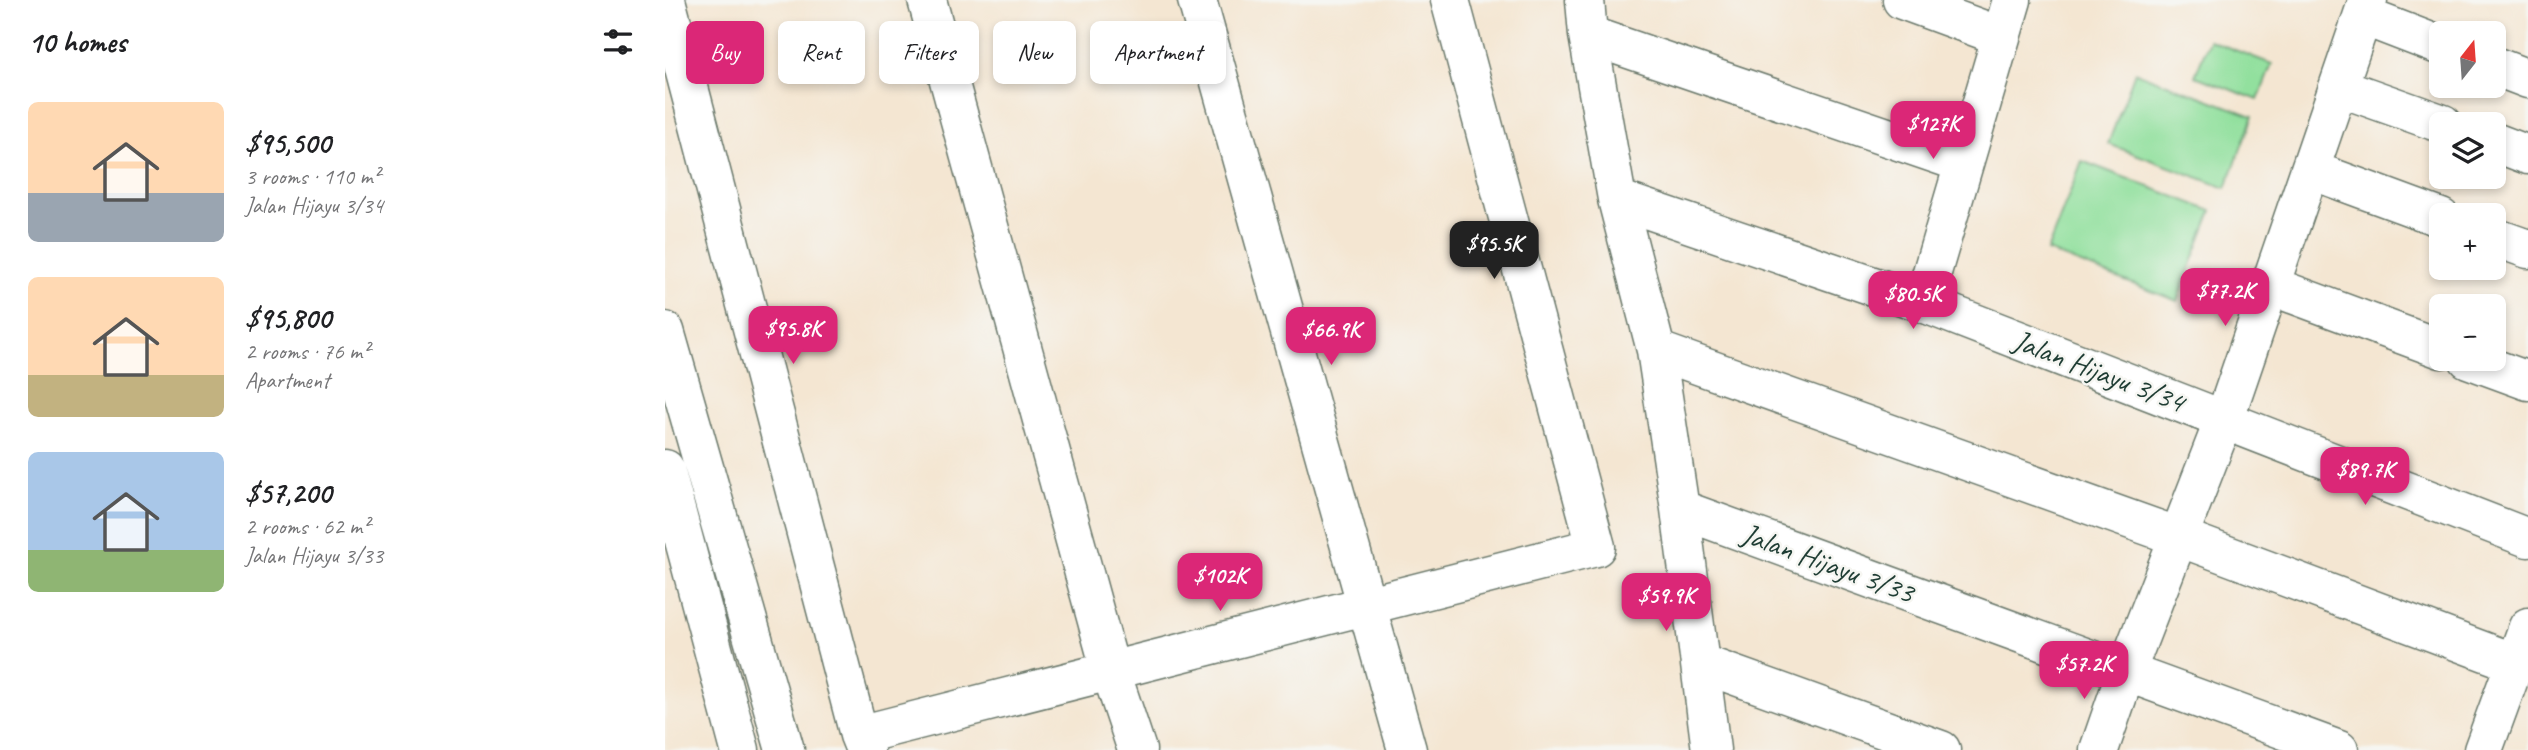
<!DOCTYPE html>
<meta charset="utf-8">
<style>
:root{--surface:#fff;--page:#f6f6f6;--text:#202124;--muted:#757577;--accent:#db2777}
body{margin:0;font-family:Caveat,sans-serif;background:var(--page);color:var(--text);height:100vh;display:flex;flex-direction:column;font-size:26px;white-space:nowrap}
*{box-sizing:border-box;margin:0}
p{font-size:23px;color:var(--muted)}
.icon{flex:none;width:38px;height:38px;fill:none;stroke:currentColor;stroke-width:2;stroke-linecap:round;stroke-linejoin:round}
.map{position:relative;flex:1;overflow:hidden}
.panel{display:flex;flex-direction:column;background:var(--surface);width:665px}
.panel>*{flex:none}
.hud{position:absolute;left:21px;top:21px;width:665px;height:63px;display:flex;gap:14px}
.needle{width:46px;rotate:17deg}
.buttons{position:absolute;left:1764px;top:21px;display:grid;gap:14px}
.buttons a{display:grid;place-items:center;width:77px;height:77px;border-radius:10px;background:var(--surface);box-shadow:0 4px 10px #0003;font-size:35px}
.price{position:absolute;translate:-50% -60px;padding:0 16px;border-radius:14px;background:var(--accent);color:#fff;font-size:23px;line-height:46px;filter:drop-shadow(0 2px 4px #0008)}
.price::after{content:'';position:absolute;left:50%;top:42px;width:21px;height:16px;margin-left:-10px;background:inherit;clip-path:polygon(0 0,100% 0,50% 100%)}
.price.on{background:#222;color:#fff}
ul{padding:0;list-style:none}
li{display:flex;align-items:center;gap:21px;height:175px;padding:0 28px}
li span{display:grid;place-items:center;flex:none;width:196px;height:140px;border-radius:10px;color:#555}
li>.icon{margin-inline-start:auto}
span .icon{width:84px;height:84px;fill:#fffc;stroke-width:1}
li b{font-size:30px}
h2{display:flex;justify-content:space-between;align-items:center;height:84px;padding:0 28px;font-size:30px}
.pill{padding:0 24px;border-radius:10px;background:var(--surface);box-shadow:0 4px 10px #0003;font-size:24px;line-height:63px}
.pill.on{background:var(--accent);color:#fff}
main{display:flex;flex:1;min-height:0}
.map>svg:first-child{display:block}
</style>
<main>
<section class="panel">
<h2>10 homes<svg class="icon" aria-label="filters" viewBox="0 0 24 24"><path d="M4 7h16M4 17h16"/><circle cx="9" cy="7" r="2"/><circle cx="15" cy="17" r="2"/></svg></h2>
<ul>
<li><span style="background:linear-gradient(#ffd9b3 65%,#9aa5b1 0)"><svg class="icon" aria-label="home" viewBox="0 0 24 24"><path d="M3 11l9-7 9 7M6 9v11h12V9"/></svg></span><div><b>$95,500</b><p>3 rooms · 110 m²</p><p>Jalan Hijayu 3/34</p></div></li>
<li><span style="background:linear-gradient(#ffd9b3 70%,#c2b280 0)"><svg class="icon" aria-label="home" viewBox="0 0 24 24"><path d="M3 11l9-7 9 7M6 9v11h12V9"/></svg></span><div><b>$95,800</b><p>2 rooms · 76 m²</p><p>Apartment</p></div></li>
<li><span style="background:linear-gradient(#a9c7e8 70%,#8fb573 0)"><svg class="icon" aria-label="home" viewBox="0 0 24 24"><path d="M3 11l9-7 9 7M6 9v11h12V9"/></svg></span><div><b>$57,200</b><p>2 rooms · 62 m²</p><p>Jalan Hijayu 3/33</p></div></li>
</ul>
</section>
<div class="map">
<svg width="1863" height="750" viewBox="0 0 1863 750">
<rect width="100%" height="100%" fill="#f6f6f2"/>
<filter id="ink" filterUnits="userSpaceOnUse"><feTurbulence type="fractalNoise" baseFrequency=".0143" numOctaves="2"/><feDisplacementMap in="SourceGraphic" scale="14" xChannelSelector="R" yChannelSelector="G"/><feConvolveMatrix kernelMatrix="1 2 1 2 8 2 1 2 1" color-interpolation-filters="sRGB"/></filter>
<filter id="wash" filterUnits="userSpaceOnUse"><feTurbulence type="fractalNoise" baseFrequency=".00686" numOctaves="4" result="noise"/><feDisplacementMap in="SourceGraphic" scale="28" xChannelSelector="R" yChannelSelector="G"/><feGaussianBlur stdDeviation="1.57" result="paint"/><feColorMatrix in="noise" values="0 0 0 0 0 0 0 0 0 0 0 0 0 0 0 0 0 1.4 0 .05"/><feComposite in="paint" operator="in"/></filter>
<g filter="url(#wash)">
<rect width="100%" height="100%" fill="#f4e6d2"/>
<!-- green -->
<path fill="#92e09e" stroke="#588e69" stroke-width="2" d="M1544 40 1607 64 1593 100 1530 76Z
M1470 72 1588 116 1561 188 1443 144Z
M1417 161 1547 211 1512 301 1382 251Z"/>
</g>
<g filter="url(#ink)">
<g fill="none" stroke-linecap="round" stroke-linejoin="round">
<defs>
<path id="minor" d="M1 0 194 735 200 750
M262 0 446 672 472 750
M532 0 742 750
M920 0 923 35 952 199 991 350 1015 509 1674 750
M1237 0 1335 36
M1698 16 1776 46
M923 35 1298 163
M1829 66 1863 79
M1674 87 1778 124
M1829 142 1863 155
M1646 170 1776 218
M952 199 1258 303 1863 538
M1829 237 1863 249
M1606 286 1776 349
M1258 303 1347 0
M0 331 120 750
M991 350 1514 537 1850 663
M1803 359 1863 381
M0 469 75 750
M1015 509 1046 750
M1035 663 1276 750
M194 735 931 547 785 0
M1434 750 1461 672 1559 420 1703 0
M1818 750 1863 627"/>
</defs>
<!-- minor casing -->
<use href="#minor" stroke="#6a786b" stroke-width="41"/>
<!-- minor -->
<use href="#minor" stroke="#fff" stroke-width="38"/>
</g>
</g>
<g text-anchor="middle" stroke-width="5" stroke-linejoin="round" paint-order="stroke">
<!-- street labels -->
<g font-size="30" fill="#1f3d34" stroke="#f6f6f2">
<text transform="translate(1434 371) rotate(21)" y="10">Jalan Hijayu 3/34</text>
<text transform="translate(1163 563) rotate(20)" y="10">Jalan Hijayu 3/33</text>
</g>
</g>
</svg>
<div class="buttons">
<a><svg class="needle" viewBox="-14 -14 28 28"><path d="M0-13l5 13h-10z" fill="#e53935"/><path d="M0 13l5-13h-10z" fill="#757577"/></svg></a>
<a><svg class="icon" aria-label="layers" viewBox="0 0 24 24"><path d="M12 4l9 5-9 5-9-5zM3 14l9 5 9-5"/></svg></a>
<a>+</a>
<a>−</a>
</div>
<b class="price" style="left:1268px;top:161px">$127K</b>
<b class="price on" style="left:829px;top:281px">$95.5K</b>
<b class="price" style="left:1560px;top:328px">$77.2K</b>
<b class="price" style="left:1248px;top:331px">$80.5K</b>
<b class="price" style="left:128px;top:366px">$95.8K</b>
<b class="price" style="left:666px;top:367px">$66.9K</b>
<b class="price" style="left:1700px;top:507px">$89.7K</b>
<b class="price" style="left:555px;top:613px">$102K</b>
<b class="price" style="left:1001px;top:633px">$59.9K</b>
<b class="price" style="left:1419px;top:701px">$57.2K</b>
<div class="hud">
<a class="pill on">Buy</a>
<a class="pill">Rent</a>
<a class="pill">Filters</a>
<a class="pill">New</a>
<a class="pill">Apartment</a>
</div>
</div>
</main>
